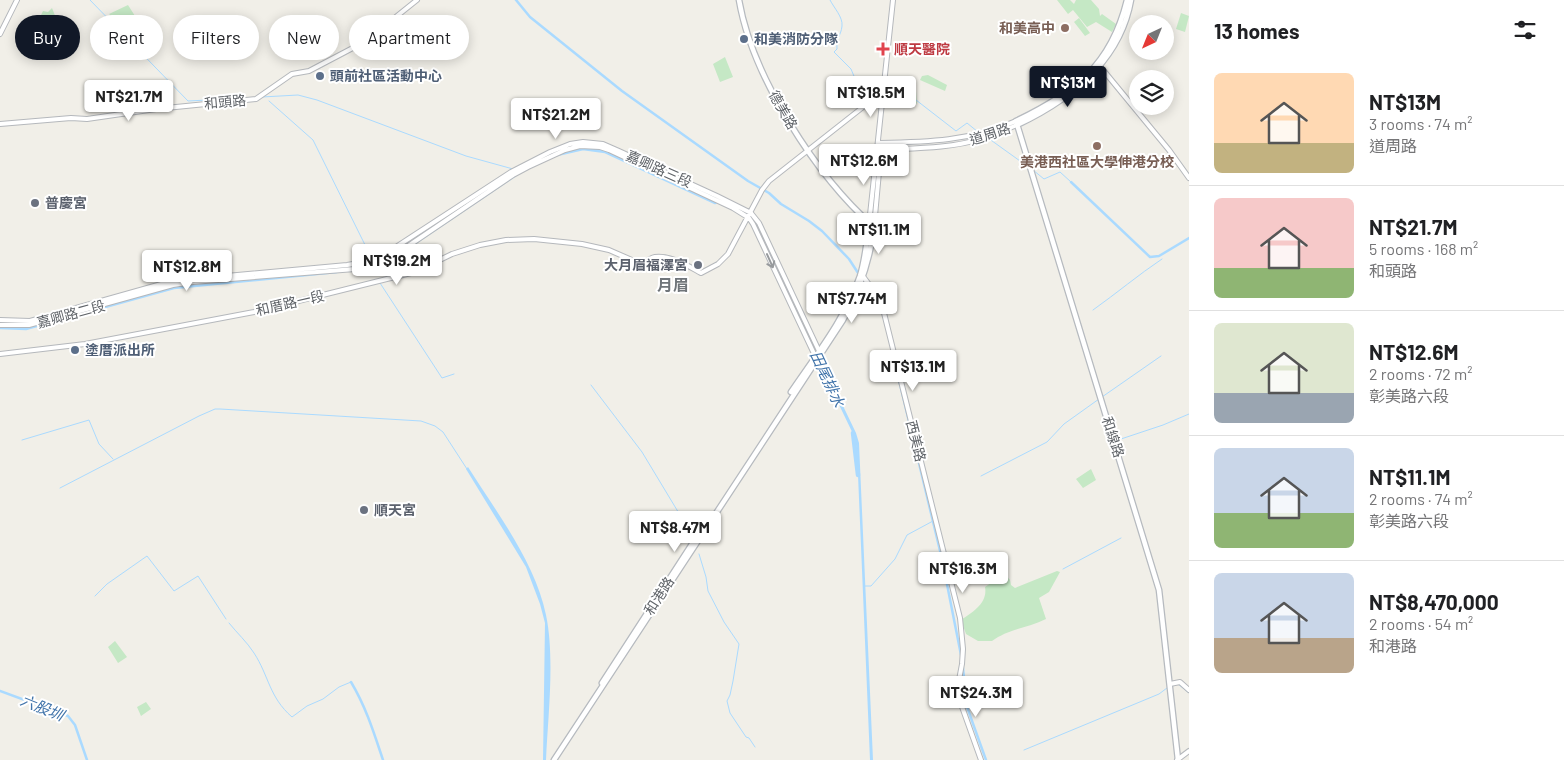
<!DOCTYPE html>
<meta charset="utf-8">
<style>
:root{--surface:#fff;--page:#f2f2f2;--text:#202124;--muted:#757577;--line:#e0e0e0;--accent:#111827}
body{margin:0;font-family:Barlow,"Noto Sans TC",sans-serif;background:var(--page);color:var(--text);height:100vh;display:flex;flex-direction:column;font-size:19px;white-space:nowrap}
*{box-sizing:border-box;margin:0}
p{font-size:16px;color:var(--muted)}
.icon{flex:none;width:28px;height:28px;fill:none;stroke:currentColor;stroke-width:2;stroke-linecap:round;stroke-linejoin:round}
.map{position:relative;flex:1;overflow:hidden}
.drawer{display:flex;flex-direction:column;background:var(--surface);width:375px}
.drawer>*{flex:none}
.guide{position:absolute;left:15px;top:15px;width:475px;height:45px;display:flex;gap:10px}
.needle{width:32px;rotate:223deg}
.fabs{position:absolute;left:1129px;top:15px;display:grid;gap:10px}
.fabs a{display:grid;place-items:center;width:45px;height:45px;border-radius:50%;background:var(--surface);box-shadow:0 2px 12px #0003;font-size:25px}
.price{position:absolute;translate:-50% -42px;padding:0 11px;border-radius:5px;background:#fff;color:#222;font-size:16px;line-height:32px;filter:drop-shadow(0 1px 2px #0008)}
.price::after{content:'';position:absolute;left:50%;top:30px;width:15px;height:11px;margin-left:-8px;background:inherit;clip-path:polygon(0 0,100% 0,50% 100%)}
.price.active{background:var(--accent);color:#fff}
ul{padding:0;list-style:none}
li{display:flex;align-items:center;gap:15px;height:125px;padding:0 25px}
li+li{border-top:1px solid var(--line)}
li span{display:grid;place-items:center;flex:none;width:140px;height:100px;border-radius:8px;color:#555}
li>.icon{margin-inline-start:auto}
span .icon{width:60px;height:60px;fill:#fffc;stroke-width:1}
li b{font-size:21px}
h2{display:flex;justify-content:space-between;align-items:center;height:60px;padding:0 25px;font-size:21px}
.tag{padding:0 18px;border-radius:22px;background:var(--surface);box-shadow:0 2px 12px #0003;font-size:18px;line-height:45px}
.tag.active{background:var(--accent);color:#fff}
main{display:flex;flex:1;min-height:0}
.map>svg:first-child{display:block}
</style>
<main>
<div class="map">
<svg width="1189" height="760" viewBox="0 0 1189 760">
<rect width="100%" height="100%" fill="#f1efe8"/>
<!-- green -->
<path fill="#c5e8c5" d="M1057 0H1070L1074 4 1076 0H1091L1099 9 1100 16 1102 14 1116 24 1112 32 1096 22 1087 27 1073 10 1068 14Z
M128 5 135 16 121 26 109 14Z
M52 8 56 18H62L63 22 57 26 56 30 53 27 50 28 48 22 40 17 43 11 48 12Z
M1181 13 1189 16 1185 32 1176 29Z
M1079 18 1090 33 1085 36 1074 22Z
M725 57 733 77 720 82 713 64Z
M928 75 947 85 945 91 920 80 922 76Z
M915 78 917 104 903 88 905 82Z
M1091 469 1096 480 1083 488 1076 479Z
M1057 571 1060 572 1049 592 1039 598 1046 619C1028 628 1008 629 992 641H978L966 634 961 620C973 612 988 603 985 587L1001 576 1006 575 1010 580 1011 585 1015 588Z
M115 641 127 657 118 663 108 647Z
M146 702 151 709 141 716 137 707Z"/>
<!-- water -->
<path fill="#aadaff" d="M822 362 856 433 859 443 873 760H870L857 451 855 438 820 365Z
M468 467C497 513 535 562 546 615 555 658 548 716 546 760H543L545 623 540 604 526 567 466 469Z"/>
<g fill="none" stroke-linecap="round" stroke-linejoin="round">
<!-- stream -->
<path stroke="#aadaff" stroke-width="1" d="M90 0 188 101 246 98
M830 0C834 8 843 17 842 26 841 36 836 37 837 49L834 52 851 69 856 81 860 84 878 79 892 87H902L907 93 956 131 967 123 978 132
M262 97 298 95 317 100 466 156 513 169
M269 101 313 140 372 259
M988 138 1027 166
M1033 170 1044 179 1060 172 1071 182
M380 283 442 378 454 374
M1093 310C1117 293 1138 275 1162 259
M591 385 642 452 680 515
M1102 397 1161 356
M22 440 89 420 99 444 113 459
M1118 440 1163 425 1189 414
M981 476 1047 442 1064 424 1099 399
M60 488 199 416 215 409H220L421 421 435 426 443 432 467 469
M699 554 706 577 708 591 724 622 739 644 733 681 730 695 727 701 730 713 746 737 749 738 755 747
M1063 569 1121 538
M865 586H871L895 559 907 535 933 521
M95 596 107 584 147 556 174 591 198 576 226 619
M229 623C237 633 247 642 254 653 269 676 269 697 292 717L307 706 323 699 339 687 351 682
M1178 684 1189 693
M1024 750 1159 694 1167 688"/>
<!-- canal -->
<path stroke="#aadaff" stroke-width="2.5" d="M516 0 530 17 622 91 748 181 769 193 781 204 809 221 822 231 849 259 860 276
M1071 182 1150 257 1159 256 1189 238
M380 267 516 175
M357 270 378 268
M864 280 878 303
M0 328 26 329 174 288 337 272
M899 380 942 559 961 655
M963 668 967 707 986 760
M351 682C366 707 374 733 383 760
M0 691 68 716 75 725 87 760"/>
<!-- river -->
<path stroke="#aadaff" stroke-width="4.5" d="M557 154 583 148 605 151 715 202
M747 216 753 219 759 231 823 367
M853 433 858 475"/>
<defs>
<path id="tertiary" d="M0 34 17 0
M1099 65 1169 150 1189 178
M0 124 71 118 87 119 156 109 256 99 292 74 309 71 387 30V24L417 0
M879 143C926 142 972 141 1016 121
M878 150C912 148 948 149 981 139 993 135 1005 130 1017 125
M869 224 893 0
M874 227 881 150
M862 275 876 294 884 313 960 618 963 649 962 664 958 685 961 704 981 760
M0 320 30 321 172 281 347 265 376 260 511 172 550 152 570 144 583 142 603 144 619 151 717 196 751 213 759 223 820 353
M0 325H29L173 285 193 282 355 269 378 264 392 257 513 175 528 167 565 150 580 146 600 147 609 150 733 208 749 218 753 224 816 358
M0 354 85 344 254 312 415 272 452 254 480 245 506 240 534 239 582 244 609 250 641 264C645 262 650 258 655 257 671 255 688 266 701 273L718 264 728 254 762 190 769 181 877 96 883 94
M1170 684 1180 682 1189 690
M1177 760 1189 751"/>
<path id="secondary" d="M1127 0C1111 66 1074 93 1016 121L1159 590 1178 760
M1017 125C1070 100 1120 62 1131 0
M791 392C816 355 845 319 860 276 865 260 867 241 869 224
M602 683 705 524
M554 760 843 320C860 290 870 261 874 227 816 176 752 76 739 0"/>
</defs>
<!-- tertiary casing -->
<use href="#tertiary" stroke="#b5b8bc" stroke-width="6"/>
<!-- secondary casing -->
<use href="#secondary" stroke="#b6babf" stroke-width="7"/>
<!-- tertiary -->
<use href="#tertiary" stroke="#fff" stroke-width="4"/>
<!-- secondary -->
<use href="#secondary" stroke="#fff" stroke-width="4.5"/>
</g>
<!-- one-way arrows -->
<defs><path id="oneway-shaft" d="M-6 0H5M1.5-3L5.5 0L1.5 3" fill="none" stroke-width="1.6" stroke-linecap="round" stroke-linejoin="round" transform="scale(1.25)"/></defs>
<use stroke="#979a9d" href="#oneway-shaft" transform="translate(770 261) rotate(66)"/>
<!-- markers -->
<g fill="#8d6e63" stroke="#fff" stroke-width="2">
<circle cx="1065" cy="28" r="5"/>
<circle cx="1097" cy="146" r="5"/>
</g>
<g fill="#5c6f8a" stroke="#fff" stroke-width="2">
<circle cx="744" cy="39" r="5"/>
<circle cx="320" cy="76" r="5"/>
<circle cx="75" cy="350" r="5"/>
</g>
<path fill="#e0444e" stroke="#fff" stroke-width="2" d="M880.5 41.5h5v5h5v5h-5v5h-5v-5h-5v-5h5z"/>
<g fill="#6b7280" stroke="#fff" stroke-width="2">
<circle cx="35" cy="203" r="5"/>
<circle cx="698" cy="265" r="5"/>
<circle cx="364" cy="510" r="5"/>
</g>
<g text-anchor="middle" stroke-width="4" stroke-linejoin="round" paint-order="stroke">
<!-- education labels -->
<g font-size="14" font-weight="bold" fill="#785e54" stroke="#fff" text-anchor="end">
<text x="1055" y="33">和美高中</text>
<text x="1097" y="167" text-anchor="middle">美港西社區大學伸港分校</text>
</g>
<!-- service labels -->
<g font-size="14" font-weight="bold" fill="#4e5e75" stroke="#fff" text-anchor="start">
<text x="754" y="44">和美消防分隊</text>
<text x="330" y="81">頭前社區活動中心</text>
<text x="85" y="355">塗厝派出所</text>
</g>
<!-- health labels -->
<g font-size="14" font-weight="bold" fill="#be3a42" stroke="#fff" text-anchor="start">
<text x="894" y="54">順天醫院</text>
</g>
<!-- street labels -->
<g font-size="14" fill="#5f6368" stroke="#fff">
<text transform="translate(225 102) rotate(-5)" y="5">和頭路</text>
<text transform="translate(783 110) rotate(60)" y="5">德美路</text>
<text transform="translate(990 134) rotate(-18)" y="5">道周路</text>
<text transform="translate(659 169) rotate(24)" y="5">嘉卿路三段</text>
<text transform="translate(290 303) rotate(-13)" y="5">和厝路一段</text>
<text transform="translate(71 314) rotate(-15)" y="5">嘉卿路二段</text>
<text transform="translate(1113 437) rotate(72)" y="5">和線路</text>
<text transform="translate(916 441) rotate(76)" y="5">西美路</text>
<text transform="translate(659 596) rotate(-57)" y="5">和港路</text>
</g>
<!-- worship labels -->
<g font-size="14" font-weight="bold" fill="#5b616d" stroke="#fff" text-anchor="start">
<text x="45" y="208">普慶宮</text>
<text x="688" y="270" text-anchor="end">大月眉福澤宮</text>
<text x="374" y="515">順天宮</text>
</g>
<!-- water labels -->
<g font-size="15" font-style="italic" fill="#4174aa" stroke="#fff">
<text transform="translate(827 379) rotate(65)" y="5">田尾排水</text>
<text transform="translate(42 708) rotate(22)" y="5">六股圳</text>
</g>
<!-- quarter labels -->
<g font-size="16" font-weight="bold" fill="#70757a" stroke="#fff">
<text x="673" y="291">月眉</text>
</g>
</g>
</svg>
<div class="fabs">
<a><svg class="needle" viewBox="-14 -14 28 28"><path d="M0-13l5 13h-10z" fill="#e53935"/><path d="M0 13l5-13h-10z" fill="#757577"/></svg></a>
<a><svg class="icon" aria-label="layers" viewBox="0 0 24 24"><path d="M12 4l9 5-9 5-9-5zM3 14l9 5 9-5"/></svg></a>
</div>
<b class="price active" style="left:1068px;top:108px">NT$13M</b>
<b class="price" style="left:871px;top:118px">NT$18.5M</b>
<b class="price" style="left:129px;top:122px">NT$21.7M</b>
<b class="price" style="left:556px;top:140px">NT$21.2M</b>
<b class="price" style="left:864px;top:186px">NT$12.6M</b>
<b class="price" style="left:879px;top:255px">NT$11.1M</b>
<b class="price" style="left:397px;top:286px">NT$19.2M</b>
<b class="price" style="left:187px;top:292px">NT$12.8M</b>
<b class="price" style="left:852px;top:324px">NT$7.74M</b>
<b class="price" style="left:913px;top:392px">NT$13.1M</b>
<b class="price" style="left:675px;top:553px">NT$8.47M</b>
<b class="price" style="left:963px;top:594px">NT$16.3M</b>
<b class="price" style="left:976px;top:718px">NT$24.3M</b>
<div class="guide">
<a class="tag active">Buy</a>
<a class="tag">Rent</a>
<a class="tag">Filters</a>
<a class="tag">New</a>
<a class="tag">Apartment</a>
</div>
</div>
<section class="drawer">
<h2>13 homes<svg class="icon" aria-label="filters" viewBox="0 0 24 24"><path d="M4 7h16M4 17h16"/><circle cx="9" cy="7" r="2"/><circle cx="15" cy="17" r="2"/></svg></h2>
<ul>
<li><span style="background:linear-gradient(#ffd9b3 70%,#c2b280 0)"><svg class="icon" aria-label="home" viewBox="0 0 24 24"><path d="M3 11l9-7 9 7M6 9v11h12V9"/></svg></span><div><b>NT$13M</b><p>3 rooms · 74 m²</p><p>道周路</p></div></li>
<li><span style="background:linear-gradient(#f6c9c9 70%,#8fb573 0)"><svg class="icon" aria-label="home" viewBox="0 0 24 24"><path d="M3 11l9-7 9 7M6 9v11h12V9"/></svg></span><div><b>NT$21.7M</b><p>5 rooms · 168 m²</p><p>和頭路</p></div></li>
<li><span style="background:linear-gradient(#dfe7d0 70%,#9aa5b1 0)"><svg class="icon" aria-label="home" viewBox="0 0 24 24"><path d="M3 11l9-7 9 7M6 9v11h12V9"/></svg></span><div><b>NT$12.6M</b><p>2 rooms · 72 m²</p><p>彰美路六段</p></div></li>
<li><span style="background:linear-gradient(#c9d6e8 65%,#8fb573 0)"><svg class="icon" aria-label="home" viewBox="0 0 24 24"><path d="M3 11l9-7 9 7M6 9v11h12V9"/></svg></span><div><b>NT$11.1M</b><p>2 rooms · 74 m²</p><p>彰美路六段</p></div></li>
<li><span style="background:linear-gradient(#c9d6e8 65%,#b9a48a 0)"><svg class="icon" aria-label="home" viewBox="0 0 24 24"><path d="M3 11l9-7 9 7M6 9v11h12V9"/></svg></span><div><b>NT$8,470,000</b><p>2 rooms · 54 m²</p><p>和港路</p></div></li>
</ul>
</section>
</main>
